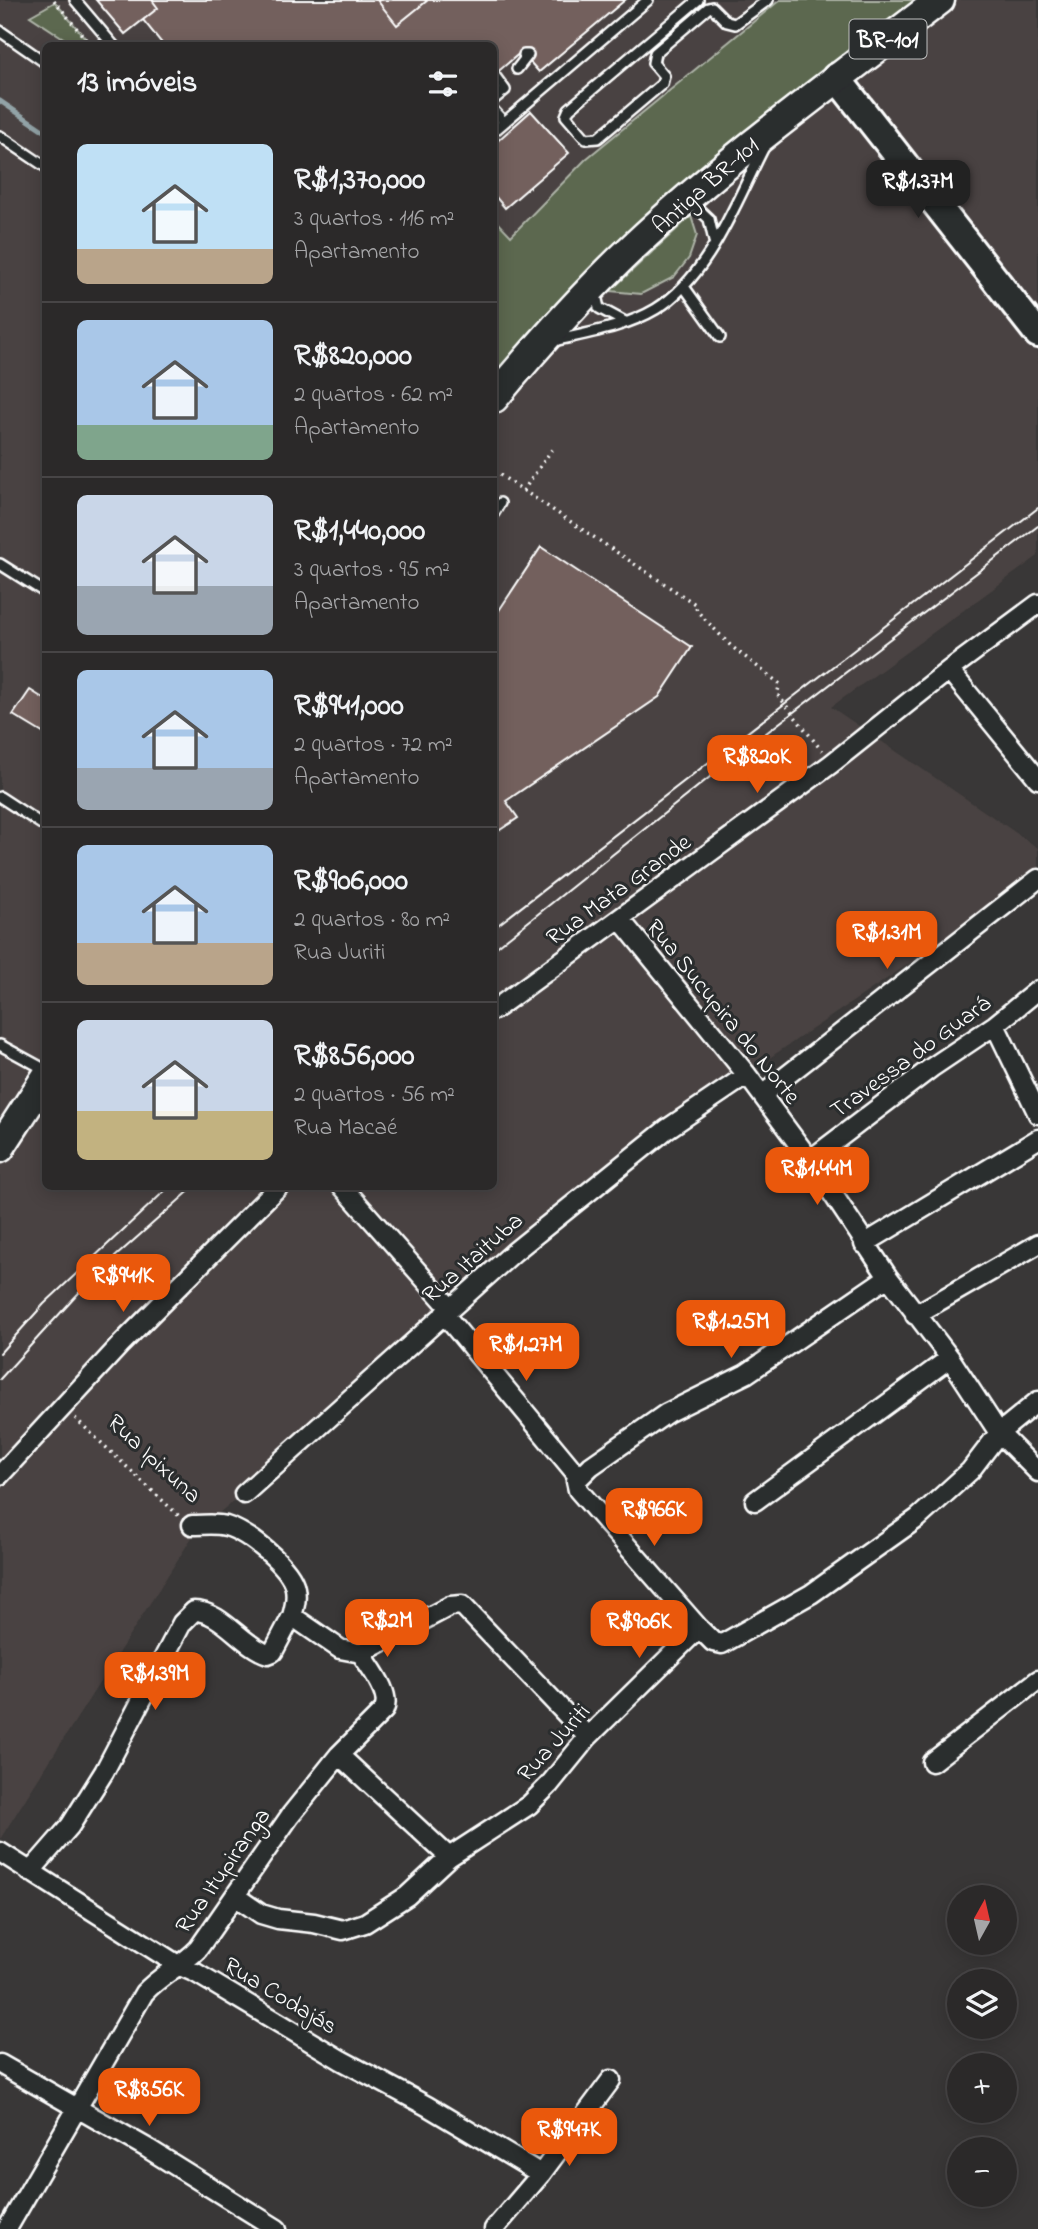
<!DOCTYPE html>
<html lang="pt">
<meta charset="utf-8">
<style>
:root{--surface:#2b2929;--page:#333131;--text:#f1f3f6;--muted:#a6a6a8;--line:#474546;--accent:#ea580c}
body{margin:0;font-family:"Indie Flower",sans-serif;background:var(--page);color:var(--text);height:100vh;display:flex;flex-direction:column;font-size:26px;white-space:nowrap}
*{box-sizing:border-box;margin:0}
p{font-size:23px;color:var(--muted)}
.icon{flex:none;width:38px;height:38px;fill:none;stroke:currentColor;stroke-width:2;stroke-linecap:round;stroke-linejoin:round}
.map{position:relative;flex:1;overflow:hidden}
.panel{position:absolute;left:42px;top:42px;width:455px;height:1148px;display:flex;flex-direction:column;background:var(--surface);border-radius:10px;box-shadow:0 4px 18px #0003,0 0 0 2px var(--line)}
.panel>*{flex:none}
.needle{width:46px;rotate:8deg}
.tools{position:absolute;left:947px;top:1885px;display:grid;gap:14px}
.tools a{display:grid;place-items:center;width:70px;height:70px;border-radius:50%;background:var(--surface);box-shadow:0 4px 18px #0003,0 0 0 2px var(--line);font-size:35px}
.price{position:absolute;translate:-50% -60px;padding:0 16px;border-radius:14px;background:var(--accent);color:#fff;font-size:23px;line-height:46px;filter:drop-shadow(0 2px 4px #0008)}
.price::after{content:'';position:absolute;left:50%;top:42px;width:21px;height:16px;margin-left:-10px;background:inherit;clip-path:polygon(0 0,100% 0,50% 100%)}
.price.selected{background:#222;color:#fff}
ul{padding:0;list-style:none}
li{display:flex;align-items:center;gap:21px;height:175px;padding:0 35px}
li+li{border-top:2px solid var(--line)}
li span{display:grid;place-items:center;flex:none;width:196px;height:140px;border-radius:10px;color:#555}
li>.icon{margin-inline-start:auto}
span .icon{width:84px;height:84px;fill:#fffc;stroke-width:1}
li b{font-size:30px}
h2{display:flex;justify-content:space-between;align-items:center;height:84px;padding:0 35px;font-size:30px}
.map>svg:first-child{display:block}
</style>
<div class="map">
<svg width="1038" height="2229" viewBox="0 0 1038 2229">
<rect width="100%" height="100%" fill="#393737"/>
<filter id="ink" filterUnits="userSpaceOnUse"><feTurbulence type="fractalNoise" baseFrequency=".0143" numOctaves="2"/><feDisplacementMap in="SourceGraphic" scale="14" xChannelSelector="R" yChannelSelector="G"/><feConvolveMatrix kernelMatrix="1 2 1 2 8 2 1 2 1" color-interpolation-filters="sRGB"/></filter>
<g filter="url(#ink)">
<!-- built -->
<path fill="#4a4342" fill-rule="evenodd" d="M0 0H1038V556L831 707 1038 848V877L723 1089 194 1534 0 1839ZM46 46H494V1186H46Z"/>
<!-- green -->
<path fill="#5c6850" stroke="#aeb4a8" stroke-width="2" d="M780 0H940L777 124 494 398V218L511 236 586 159Z
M55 2 91 45H74L30 16Z
M691 216 697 235 689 258 674 277 641 294 610 291Z"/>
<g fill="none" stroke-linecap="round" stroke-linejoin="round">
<!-- stream -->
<path stroke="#92a3a7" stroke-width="5" d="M0 101 46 132"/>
</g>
<!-- building -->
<path fill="#73605d" stroke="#fff" stroke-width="2" d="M96 0H152L158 8 125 34Z
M152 0H625L539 72 521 52 494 75V46H164L143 20 158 8Z
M377 0H428L397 25Z
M531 111 569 153 505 208 494 195V144Z
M541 547 692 647 659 697 506 801 518 818 494 834V618Z
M30 690 46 700V735L13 715Z"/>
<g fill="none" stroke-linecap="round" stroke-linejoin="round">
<defs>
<path id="lane" d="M75 0 114 46
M698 0 569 109 566 116 586 139 598 138 662 84 664 76 653 63 655 53 708 8 712 7 727 22 735 24 768 0
M0 31 46 63
M517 69 528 55H524
M494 75 505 90 494 99
M494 111 504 122
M494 131 648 0
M0 136 46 167
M690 201 709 219 714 241
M685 288 720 337
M595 291 599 308 625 322
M554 341C588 333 626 327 656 309 709 277 736 201 764 147
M494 513 500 503
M0 564 46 593
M0 797 46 827
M0 1045 46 1070"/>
<path id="street" d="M949 670 1038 779
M620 919 747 1075 810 1160 888 1277 950 1358 999 1433 1038 1472
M494 1010 831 764 949 670 1038 604
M995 1025 1038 1114
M762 1095 1038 879
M810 1160 931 1068 995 1025 1038 990
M342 1186 450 1308
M864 1244 1038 1139
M444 1314 578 1476
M915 1315 1038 1244
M0 1475 121 1344 279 1186
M244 1494 514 1252 667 1129 747 1075
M755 1501 950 1358
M192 1525C204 1525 214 1523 226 1526 247 1532 291 1566 295 1588 297 1598 295 1606 292 1616L340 1649 361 1653 450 1606 462 1605 588 1737
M699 1628 578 1490 576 1481 591 1466 667 1413 746 1374 888 1277
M339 1755 449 1857
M932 1762 1038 1680
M0 1852 178 1965 196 1973 341 2060 427 2106 541 2174
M30 1872 70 1826 104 1772 182 1623 194 1611C222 1611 242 1646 268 1654L273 1652 292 1616
M235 1896 261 1914 278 1919 314 1923 343 1930 365 1923 407 1896 449 1857 529 1805 549 1785 588 1737 699 1628 713 1642 722 1644 811 1594 918 1518 970 1471 999 1433 1038 1401
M0 2064 147 2148 277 2229
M7 2229 144 1993C160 1975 182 1966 198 1949L290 1816 339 1755 384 1710C392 1693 369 1667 361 1653
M494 2229 541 2174 611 2080"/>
<path id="secondary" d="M836 77 1038 334"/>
<path id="primary" d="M494 398C538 345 584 293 634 246 730 156 836 80 940 0
M0 1148 46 1077"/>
</defs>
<!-- lane casing -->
<use href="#lane" stroke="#fff" stroke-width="14"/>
<!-- street casing -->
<use href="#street" stroke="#fff" stroke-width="23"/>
<!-- secondary casing -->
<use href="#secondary" stroke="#fff" stroke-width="32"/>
<!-- primary casing -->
<use href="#primary" stroke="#fff" stroke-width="33"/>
<!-- path -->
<path stroke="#fff" stroke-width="3.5" stroke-dasharray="2 5" stroke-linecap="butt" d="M54 0 91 46
M494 471 695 604 697 611 731 646 780 684 777 694 822 751
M523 491 555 445
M75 1418 179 1516"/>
<!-- lane -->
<use href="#lane" stroke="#2a2d2e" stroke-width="9"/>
<!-- street -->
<use href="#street" stroke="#2a2d2e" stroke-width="18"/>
<!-- secondary -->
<use href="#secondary" stroke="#2a2d2e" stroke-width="26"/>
<!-- primary -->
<use href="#primary" stroke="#2a2d2e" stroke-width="28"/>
<!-- tram -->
<path stroke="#fff" stroke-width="2" d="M494 928 1038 508
M494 949 740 753 1038 526
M0 1353 44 1304 170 1186
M0 1379 98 1272 195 1186"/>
</g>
</g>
<g text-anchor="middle" stroke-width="6" stroke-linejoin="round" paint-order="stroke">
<!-- shield labels -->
<rect fill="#2a2d2e" stroke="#bfc0c0" stroke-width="2" x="849.5" y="19.5" width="77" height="39" rx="5"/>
<g font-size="23" font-weight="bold" fill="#fff">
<text x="888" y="47">BR-101</text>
</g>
<!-- street labels -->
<g font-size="24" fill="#fff" stroke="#2a2d2e">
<text transform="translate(705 185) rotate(-41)" y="8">Antiga BR-101</text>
<text transform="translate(618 889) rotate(-36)" y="8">Rua Mata Grande</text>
<text transform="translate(724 1011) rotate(51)" y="8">Rua Sucupira do Norte</text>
<text transform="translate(910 1056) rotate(-36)" y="8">Travessa do Guará</text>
<text transform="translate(472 1257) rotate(-41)" y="8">Rua Itaituba</text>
<text transform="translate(155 1458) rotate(43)" y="8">Rua Ipixuna</text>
<text transform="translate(553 1742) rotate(-48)" y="8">Rua Juriti</text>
<text transform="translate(222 1870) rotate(-55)" y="8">Rua Itupiranga</text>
<text transform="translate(281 1995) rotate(31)" y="8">Rua Codajás</text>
</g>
</g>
</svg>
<div class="tools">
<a><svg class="needle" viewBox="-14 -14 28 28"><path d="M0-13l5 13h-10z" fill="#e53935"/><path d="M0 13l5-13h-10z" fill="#a6a6a8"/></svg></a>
<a><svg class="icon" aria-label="layers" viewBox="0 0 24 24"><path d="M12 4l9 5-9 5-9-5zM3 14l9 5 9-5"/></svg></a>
<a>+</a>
<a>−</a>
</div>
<b class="price selected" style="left:918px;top:220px">R$1.37M</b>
<b class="price" style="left:757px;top:795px">R$820K</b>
<b class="price" style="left:887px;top:971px">R$1.31M</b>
<b class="price" style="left:817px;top:1207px">R$1.44M</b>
<b class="price" style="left:123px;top:1314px">R$941K</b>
<b class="price" style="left:731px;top:1360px">R$1.25M</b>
<b class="price" style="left:526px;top:1383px">R$1.27M</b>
<b class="price" style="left:654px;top:1548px">R$966K</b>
<b class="price" style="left:387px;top:1659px">R$2M</b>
<b class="price" style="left:639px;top:1660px">R$906K</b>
<b class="price" style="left:155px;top:1712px">R$1.39M</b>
<b class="price" style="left:149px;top:2128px">R$856K</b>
<b class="price" style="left:569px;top:2168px">R$947K</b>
<section class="panel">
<h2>13 imóveis<svg class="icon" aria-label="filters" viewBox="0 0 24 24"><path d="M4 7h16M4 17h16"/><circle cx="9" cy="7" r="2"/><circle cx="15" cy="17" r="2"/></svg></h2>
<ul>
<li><span style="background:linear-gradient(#bfe0f5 75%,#b9a48a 0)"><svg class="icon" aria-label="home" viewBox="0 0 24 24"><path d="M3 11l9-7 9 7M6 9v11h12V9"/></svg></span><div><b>R$1,370,000</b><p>3 quartos · 116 m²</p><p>Apartamento</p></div></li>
<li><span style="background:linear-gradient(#a9c7e8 75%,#7fa58c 0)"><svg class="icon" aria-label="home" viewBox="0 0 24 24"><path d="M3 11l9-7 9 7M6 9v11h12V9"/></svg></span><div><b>R$820,000</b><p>2 quartos · 62 m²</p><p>Apartamento</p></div></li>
<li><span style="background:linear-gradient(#c9d6e8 65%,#9aa5b1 0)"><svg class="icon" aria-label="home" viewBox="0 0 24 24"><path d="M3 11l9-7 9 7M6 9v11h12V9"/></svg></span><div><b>R$1,440,000</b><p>3 quartos · 95 m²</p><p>Apartamento</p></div></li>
<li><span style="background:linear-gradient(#a9c7e8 70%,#9aa5b1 0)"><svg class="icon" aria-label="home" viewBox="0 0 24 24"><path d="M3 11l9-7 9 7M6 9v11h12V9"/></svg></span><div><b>R$941,000</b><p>2 quartos · 72 m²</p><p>Apartamento</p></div></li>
<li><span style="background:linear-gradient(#a9c7e8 70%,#b9a48a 0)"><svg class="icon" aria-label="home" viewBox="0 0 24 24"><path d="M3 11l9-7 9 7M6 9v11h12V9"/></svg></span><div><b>R$906,000</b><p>2 quartos · 80 m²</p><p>Rua Juriti</p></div></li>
<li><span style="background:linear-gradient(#c9d6e8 65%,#c2b280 0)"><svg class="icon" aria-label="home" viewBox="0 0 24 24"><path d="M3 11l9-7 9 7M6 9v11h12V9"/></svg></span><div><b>R$856,000</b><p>2 quartos · 56 m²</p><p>Rua Macaé</p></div></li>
</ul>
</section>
</div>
